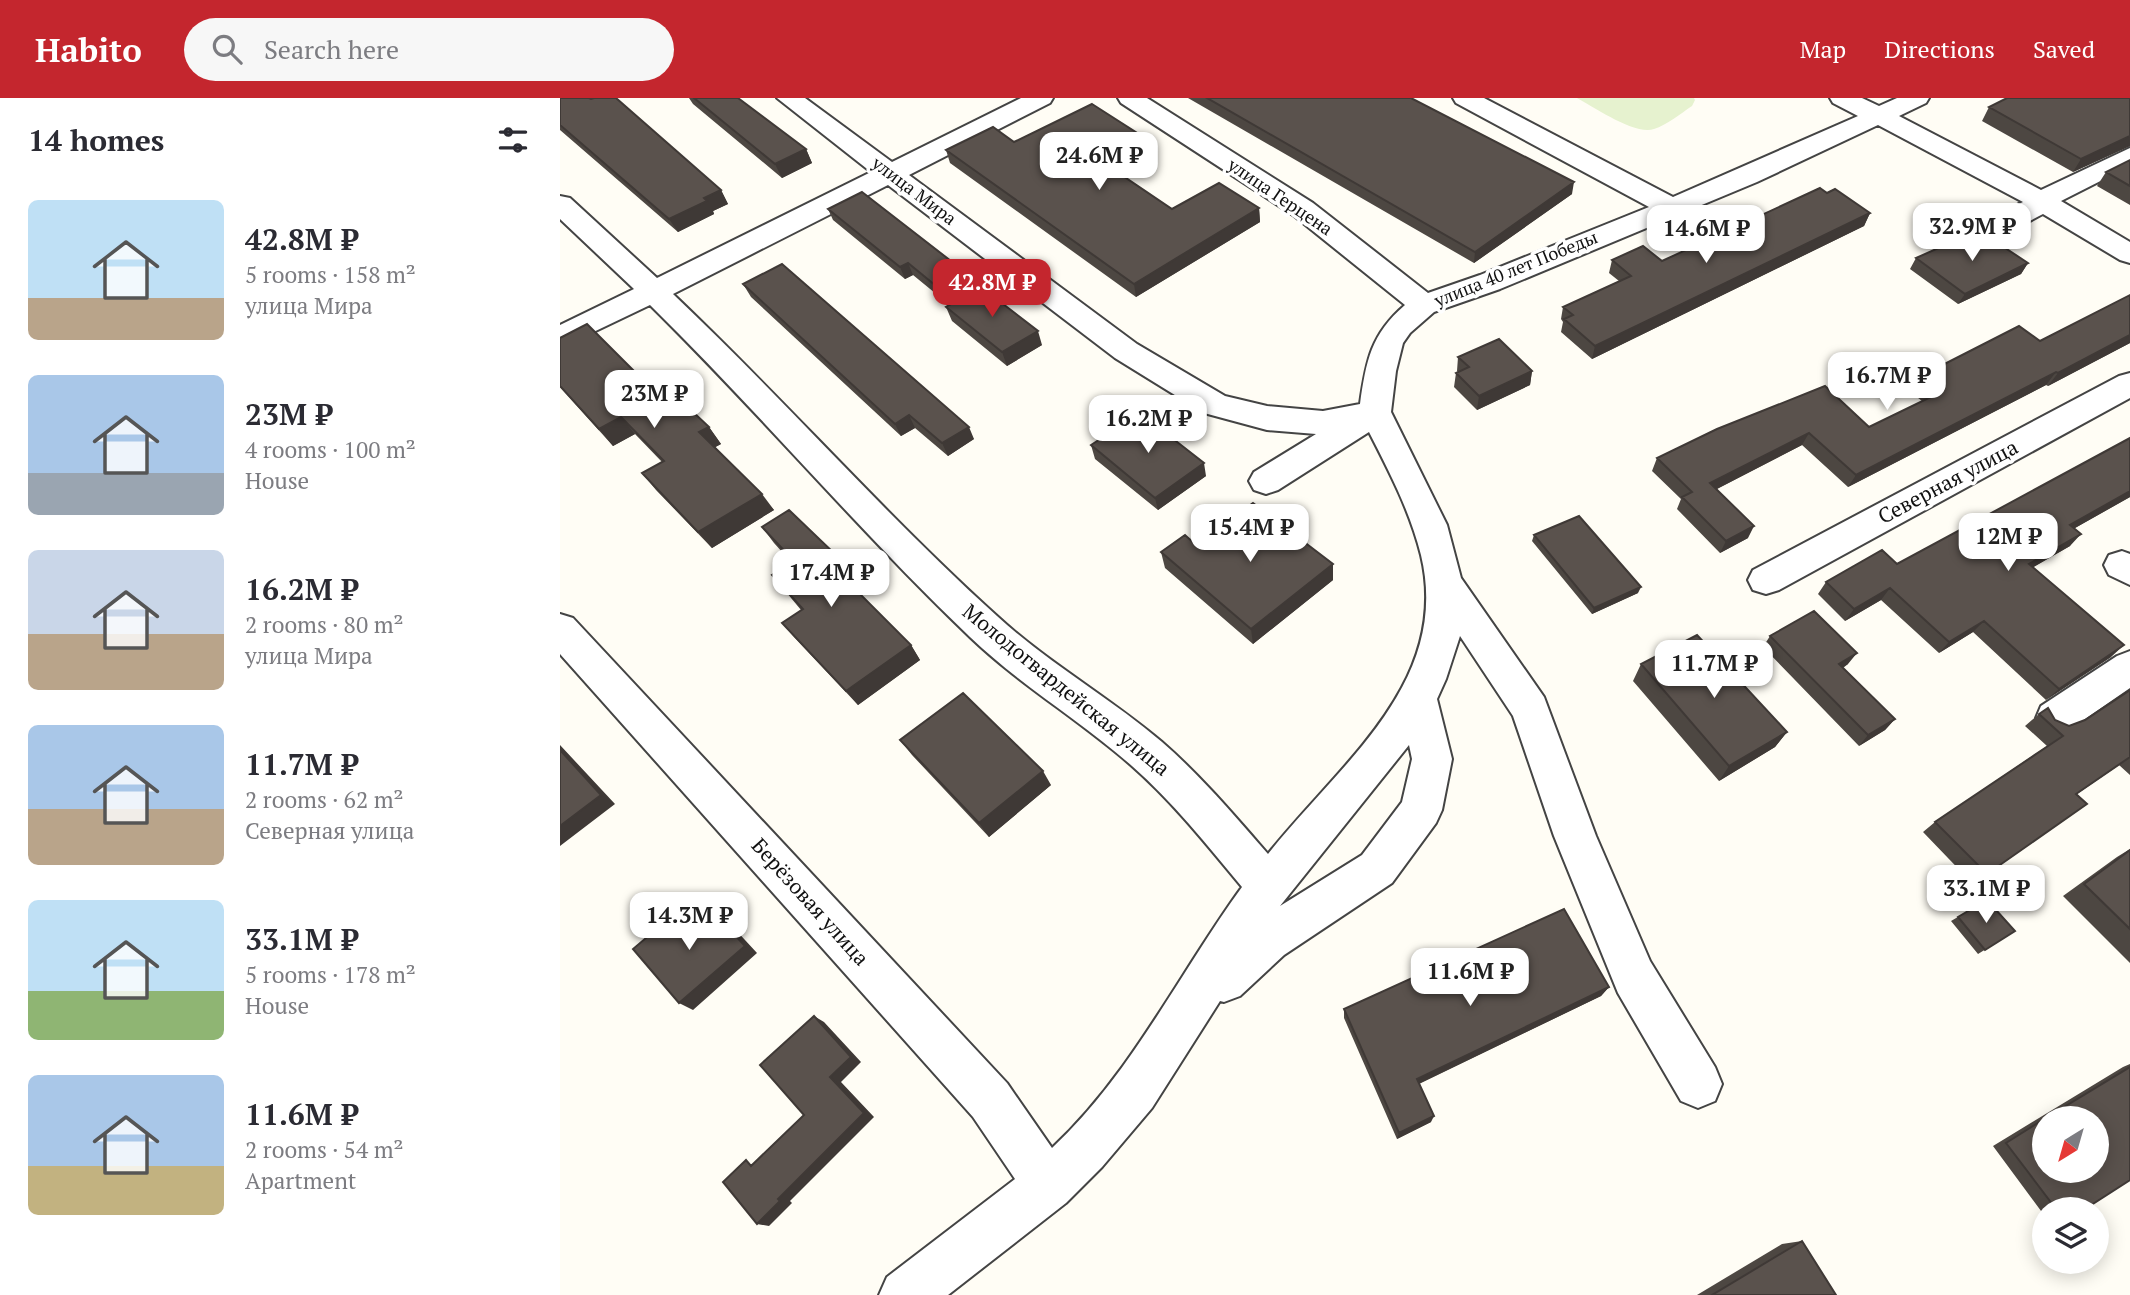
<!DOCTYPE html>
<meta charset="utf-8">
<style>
:root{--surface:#fff;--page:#f7f7f7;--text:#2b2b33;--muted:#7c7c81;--accent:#c4262e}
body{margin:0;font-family:"PT Serif",serif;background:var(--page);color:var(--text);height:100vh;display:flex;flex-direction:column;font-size:26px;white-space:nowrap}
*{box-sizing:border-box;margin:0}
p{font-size:23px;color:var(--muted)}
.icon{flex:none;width:38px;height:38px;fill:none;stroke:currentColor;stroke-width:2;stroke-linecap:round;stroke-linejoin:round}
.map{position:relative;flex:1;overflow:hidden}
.drawer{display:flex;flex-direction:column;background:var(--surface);width:560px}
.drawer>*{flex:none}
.needle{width:46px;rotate:217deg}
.fabs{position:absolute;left:1472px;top:1008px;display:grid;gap:14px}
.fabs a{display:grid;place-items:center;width:77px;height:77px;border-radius:50%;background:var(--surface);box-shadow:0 4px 18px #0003;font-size:35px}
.price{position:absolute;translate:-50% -60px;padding:0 16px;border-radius:14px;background:#fff;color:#222;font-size:23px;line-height:46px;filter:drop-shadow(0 2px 4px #0008)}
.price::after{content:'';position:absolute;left:50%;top:42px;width:21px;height:16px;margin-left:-10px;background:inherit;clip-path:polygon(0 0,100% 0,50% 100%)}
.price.current{background:var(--accent);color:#fff}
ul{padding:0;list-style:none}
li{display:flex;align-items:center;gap:21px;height:175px;padding:0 28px}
li span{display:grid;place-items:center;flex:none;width:196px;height:140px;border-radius:10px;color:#555}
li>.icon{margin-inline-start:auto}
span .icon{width:84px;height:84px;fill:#fffc;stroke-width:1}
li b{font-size:30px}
h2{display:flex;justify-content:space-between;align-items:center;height:84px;padding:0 28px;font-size:30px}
header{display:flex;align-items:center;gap:42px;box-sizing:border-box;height:98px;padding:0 35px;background:var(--accent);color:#fff}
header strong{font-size:33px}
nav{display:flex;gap:38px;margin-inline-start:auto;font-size:24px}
.search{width:490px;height:63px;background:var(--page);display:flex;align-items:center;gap:18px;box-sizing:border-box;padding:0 24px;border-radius:38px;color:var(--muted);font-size:26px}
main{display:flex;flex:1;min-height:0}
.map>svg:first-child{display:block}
</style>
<header>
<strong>Habito</strong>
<div class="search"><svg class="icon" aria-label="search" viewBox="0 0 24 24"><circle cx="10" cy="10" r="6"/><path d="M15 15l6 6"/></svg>Search here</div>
<nav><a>Map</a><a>Directions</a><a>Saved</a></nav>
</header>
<main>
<section class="drawer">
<h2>14 homes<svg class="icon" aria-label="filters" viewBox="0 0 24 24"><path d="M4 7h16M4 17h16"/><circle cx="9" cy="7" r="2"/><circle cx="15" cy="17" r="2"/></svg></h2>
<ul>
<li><span style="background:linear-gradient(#bfe0f5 70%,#b9a48a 0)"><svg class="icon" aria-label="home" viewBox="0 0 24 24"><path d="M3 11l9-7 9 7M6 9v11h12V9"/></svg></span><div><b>42.8M ₽</b><p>5 rooms · 158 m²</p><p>улица Мира</p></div></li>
<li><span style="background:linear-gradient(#a9c7e8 70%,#9aa5b1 0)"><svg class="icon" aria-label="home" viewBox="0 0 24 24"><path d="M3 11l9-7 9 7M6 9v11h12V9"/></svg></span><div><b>23M ₽</b><p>4 rooms · 100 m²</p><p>House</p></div></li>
<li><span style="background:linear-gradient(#c9d6e8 60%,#b9a48a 0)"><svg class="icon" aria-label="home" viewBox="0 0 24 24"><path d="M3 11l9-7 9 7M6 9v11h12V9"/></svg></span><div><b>16.2M ₽</b><p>2 rooms · 80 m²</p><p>улица Мира</p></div></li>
<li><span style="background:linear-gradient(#a9c7e8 60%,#b9a48a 0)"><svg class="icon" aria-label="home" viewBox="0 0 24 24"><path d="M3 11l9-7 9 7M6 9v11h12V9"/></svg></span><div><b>11.7M ₽</b><p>2 rooms · 62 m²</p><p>Северная улица</p></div></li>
<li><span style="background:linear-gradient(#bfe0f5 65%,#8fb573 0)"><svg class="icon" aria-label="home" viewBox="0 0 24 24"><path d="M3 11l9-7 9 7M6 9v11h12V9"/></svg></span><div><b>33.1M ₽</b><p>5 rooms · 178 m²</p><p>House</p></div></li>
<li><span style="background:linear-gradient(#a9c7e8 65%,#c2b280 0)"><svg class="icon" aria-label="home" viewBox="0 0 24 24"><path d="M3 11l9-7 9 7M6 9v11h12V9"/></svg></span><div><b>11.6M ₽</b><p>2 rooms · 54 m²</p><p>Apartment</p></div></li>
</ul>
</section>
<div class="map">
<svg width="1570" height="1197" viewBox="0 0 1570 1197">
<rect width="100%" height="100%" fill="#fffdf5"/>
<!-- pitch -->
<path fill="#e6f2cf" d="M1017 0H1134L1135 2 1132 8C1120 16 1107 27 1094 31 1076 38 1034 9 1017 0Z"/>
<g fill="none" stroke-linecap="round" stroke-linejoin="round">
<defs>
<path id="minor" d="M217 0H245L332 64 461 0H493L490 5 349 77 577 246 665 298 707 308 763 313 800 306C806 263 811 236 845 207L733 117 561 5 558 0H587L753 105 868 195 920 177 1089 109 896 5 893 0H924L1113 99 1298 18 1273 5 1270 0H1302L1319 8 1337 0H1369L1366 5 1339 18 1481 92 1570 50V68L1501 103 1570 144V165L1560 162 1483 116C1462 126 1433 148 1409 142L1405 136 1409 130 1463 104 1318 27 1197 84 940 191 874 214 850 235 843 245 836 273 831 314 887 427 901 480 984 599 1036 738 1090 863 1155 969 1162 986 1155 1003 1138 1010 1121 1003 1058 895 994 738 953 618 900 538 886 581 877 601 892 661 882 712 876 725 832 785 724 857 680 898 664 904 660 903 592 1010 542 1069 506 1105 388 1197H319L327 1179 455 1081 413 1019 0 556V516L13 520 447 985 492 1050C572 975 618 877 682 789 647 747 613 704 572 668 520 622 460 587 410 539 299 433 200 315 90 207L0 250V227L74 191 0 121V98L10 100 97 180 311 74ZM328 87 555 260 644 315 707 332 756 336 694 374 689 383 694 392 706 396 718 392 809 334C829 373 850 413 861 457 892 585 778 667 708 756 674 717 641 678 602 644 549 599 488 565 437 518 324 416 224 301 113 196ZM849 647 852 661 842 704 802 757 720 808Z
M1570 275V300L1219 492 1206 496 1193 492 1188 482 1193 472 1559 278Z
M1562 453 1570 456V487L1549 477 1544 467 1549 457Z
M1570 553V590L1509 632 1495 637 1481 632 1476 620 1481 608 1557 558Z"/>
</defs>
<!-- minor casing -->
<use href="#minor" stroke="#444" stroke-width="4"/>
<!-- minor -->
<use href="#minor" fill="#fff" fill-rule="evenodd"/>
</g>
<!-- wall -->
<path fill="#4d4742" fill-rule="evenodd" d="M0 0 161 92 168 106 153 113 154 116 118 134 0 32Z
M129 0H178L246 51 252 65 222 80 133 6Z
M628 0H851L1012 96 914 165Z
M1570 0V48L1513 74 1422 23 1429 9Z
M588 42 591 55 556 73 612 111 699 110 700 124 576 199 390 65 386 52 454 44Z
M1570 62V107L1537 88 1546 74Z
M1267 95 1310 115 1304 128 1032 261 1001 234 1003 224 1001 221 1003 209 1059 183 1049 175 1052 162 1102 163Z
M268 111 409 177 413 189 386 204 353 177 345 181 273 122Z
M1409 146 1468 165 1461 176 1398 206 1350 171 1356 160Z
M183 186 414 341 388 358 355 330 341 338 191 199Z
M1570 197V245L1488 288 1486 287 1288 389 1242 347 1157 391 1188 440 1160 455 1117 411 1121 401 1092 373 1097 360 1157 331 1309 329 1362 303 1349 293 1357 280 1480 243Z
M386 209 482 247 447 268 392 223Z
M0 240 149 329 161 346 155 349 214 412 152 450 96 392 82 375 102 364 75 336 53 348 0 289Z
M898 259 972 273 970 287 917 312 894 289 896 275 898 274 897 273Z
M1570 340V399L1515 430 1510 448 1473 469 1551 559 1486 602 1413 534 1379 555 1321 502 1285 523 1258 496 1266 484 1337 466Z
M531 347 646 378 598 412 535 361Z
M202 429 286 472 280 476 351 547 360 562 298 607 235 540 222 525 241 512 212 477 232 465 214 445Z
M974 437 1078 495 1032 516 972 443Z
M636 447 773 482 693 546 605 470 601 454Z
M1210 538 1288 566 1283 570 1335 621 1325 632 1299 648 1203 549Z
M1081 566 1227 634 1215 649 1159 683 1073 583Z
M1570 592V677L1559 667 1517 696 1527 706 1413 786 1363 734 1375 724 1487 648 1465 628 1479 616 1509 628 1525 622Z
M340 642 491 687 429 739 352 657Z
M1570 751V865L1503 798 1557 759Z
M1427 802 1455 833 1418 856 1391 823Z
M1049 889 1041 898 859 986 871 1024 837 1041 784 920V911Z
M1570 966V1082L1525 1111H1484V1117L1433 1048 1563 969ZM1484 1020H1536L1484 1073Z
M1242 1143 1276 1197H1137L1222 1146Z"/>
<!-- shaded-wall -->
<path fill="#3f3936" d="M1570 38V48L1513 74 1521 61Z
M588 42 591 55 547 78 544 65Z
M246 51 252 65 222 80 215 66Z
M1014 84 1012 96 914 165 915 154Z
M161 92 168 106 153 113 154 116 118 134 109 121 144 100Z
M699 110 700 124 576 199 574 186Z
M1310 115 1304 128 1032 261 1035 248Z
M348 165 353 177 345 181 340 169Z
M1468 165 1461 176 1398 206 1405 196Z
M409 177 413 189 386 204 381 192Z
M478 233 482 247 447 268 442 254Z
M1570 237V245L1488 288 1498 275Z
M972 273 970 287 917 312 919 298Z
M1496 274 1486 287 1288 389 1296 377Z
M349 317 355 330 341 338 335 326Z
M61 319 75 336 53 348 39 331Z
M149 329 161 346 152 351 139 334Z
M409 329 414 341 388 358 382 345Z
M1249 335 1242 347 1145 397 1150 385Z
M644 365 646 378 598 412 595 400Z
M1570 393V399L1499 439 1510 427Z
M202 396 214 412 152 450 138 434Z
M1194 428 1188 440 1160 455 1166 443Z
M1521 436 1510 448 1458 478 1469 466Z
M275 456 286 472 277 478 266 462Z
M773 466V482L693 546 691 531Z
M1081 489 1078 495 1032 516 1034 510Z
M1330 490 1321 502 1285 523 1294 511Z
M1424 523 1413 534 1379 555 1389 544Z
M351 547 360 562 298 607 286 593Z
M1564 547 1551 559 1486 602 1499 591Z
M1297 555 1288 566 1270 577 1279 566Z
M1335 621 1325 632 1299 648 1308 637Z
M1227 634 1215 649 1159 683 1169 668Z
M0 647 55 706 0 748Z
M483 673 491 687 429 739 419 725Z
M148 808 161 816 197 855 133 912 119 905Z
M112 818 126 826 122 830Z
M1049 889 1041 898 854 988 857 981Z
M254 918 264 924 301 964 281 984 314 1019 230 1103 232 1105 209 1128 197 1126 218 1101 270 979Z
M874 1018 871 1024 837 1041 839 1035Z"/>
<!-- building -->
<path fill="#5a524d" stroke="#3f3936" stroke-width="2" d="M0 0H29L31 1 34 0H56L161 92 144 100 147 103 109 121 0 27Z
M134 0H178L246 51 215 66Z
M647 0H851L1014 84 915 154Z
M1447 0H1570V38L1521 61 1429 9Z
M532 6 588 42 544 65 612 111 659 85 699 110 574 186 386 52 433 29 454 44Z
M1570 62V88L1546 74Z
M1260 90 1267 95 1275 91 1310 115 1035 248 1004 221 1013 217 1003 209 1071 178 1052 162 1083 148 1102 163Z
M302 94 409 177 381 192 348 165 340 169 268 111Z
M1427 138 1468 165 1405 196 1356 160 1401 140 1409 146Z
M222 166 409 329 382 345 349 317 335 326 183 186Z
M421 189 478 233 442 254 386 209Z
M1570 197V237L1498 275 1496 274 1296 377 1249 335 1150 385 1194 428 1166 443 1122 399 1132 394 1097 360 1157 331 1265 288 1309 329 1377 296 1357 280 1459 228 1480 243Z
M27 226 105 304 116 298 149 329 139 334 202 396 138 434 82 375 104 363 61 319 39 331 0 288V240Z
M939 241 972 273 919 298 896 275 909 269 898 259Z
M580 315 644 365 595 400 531 347Z
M1570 340V393L1510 427 1521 436 1469 466 1564 547 1499 591 1424 523 1389 544 1330 490 1294 511 1266 484 1322 452 1337 466Z
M693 405 773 466 691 531 601 454 625 437 636 447Z
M229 412 275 456 266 462 351 547 286 593 222 525 243 511 212 477 234 463 202 429Z
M1019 418 1081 489 1034 510 974 437Z
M1254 513 1297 555 1279 566 1335 621 1308 637 1210 538Z
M1137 537 1227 634 1169 668 1081 566Z
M1570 592V659L1516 696 1527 706 1427 776 1375 724 1503 638 1479 616 1488 610 1495 622 1509 628 1525 622Z
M403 595 483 673 419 725 340 642Z
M0 652 41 697 0 728Z
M1570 752V831L1524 786Z
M1427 802 1455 833 1425 852 1398 819Z
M148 808 185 848 119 905 73 851 112 818 122 830Z
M1004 811 1049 889 857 981 874 1018 839 1035 784 911Z
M254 918 291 959 270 979 304 1015 218 1101 220 1103 197 1126 163 1084 186 1062 191 1068 244 1017 200 967Z
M1570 969V1082L1525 1111H1496L1446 1045 1484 1021V1073H1536V1020H1486Z
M1242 1143 1276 1197H1152Z"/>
<g text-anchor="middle" stroke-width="7" stroke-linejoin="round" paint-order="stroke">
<!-- far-street labels -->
<g font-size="18" fill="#111" stroke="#fff">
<text transform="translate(354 93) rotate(37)" y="6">улица Мира</text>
<text transform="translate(720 99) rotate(34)" y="6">улица Герцена</text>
<text transform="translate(956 171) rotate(-22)" y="6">улица 40 лет Победы</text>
</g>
<!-- street labels -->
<g font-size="21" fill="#111" stroke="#fff">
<text transform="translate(1388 384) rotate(-28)" y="7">Северная улица</text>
<text transform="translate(506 592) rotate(39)" y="7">Молодогвардейская улица</text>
<text transform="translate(250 804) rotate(48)" y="7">Берёзовая улица</text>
</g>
</g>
</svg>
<div class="fabs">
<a><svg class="needle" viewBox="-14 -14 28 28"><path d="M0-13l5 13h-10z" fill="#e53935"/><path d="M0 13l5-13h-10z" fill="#7c7c81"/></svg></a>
<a><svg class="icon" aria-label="layers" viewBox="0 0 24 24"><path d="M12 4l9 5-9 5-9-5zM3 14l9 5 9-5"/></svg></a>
</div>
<b class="price" style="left:539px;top:94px">24.6M ₽</b>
<b class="price" style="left:1412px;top:165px">32.9M ₽</b>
<b class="price" style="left:1146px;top:167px">14.6M ₽</b>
<b class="price current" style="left:432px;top:221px">42.8M ₽</b>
<b class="price" style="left:1327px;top:314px">16.7M ₽</b>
<b class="price" style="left:94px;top:332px">23M ₽</b>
<b class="price" style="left:588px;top:357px">16.2M ₽</b>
<b class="price" style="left:690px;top:466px">15.4M ₽</b>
<b class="price" style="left:1448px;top:475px">12M ₽</b>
<b class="price" style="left:271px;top:511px">17.4M ₽</b>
<b class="price" style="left:1154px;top:602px">11.7M ₽</b>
<b class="price" style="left:1426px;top:827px">33.1M ₽</b>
<b class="price" style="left:129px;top:854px">14.3M ₽</b>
<b class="price" style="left:910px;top:910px">11.6M ₽</b>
</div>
</main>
